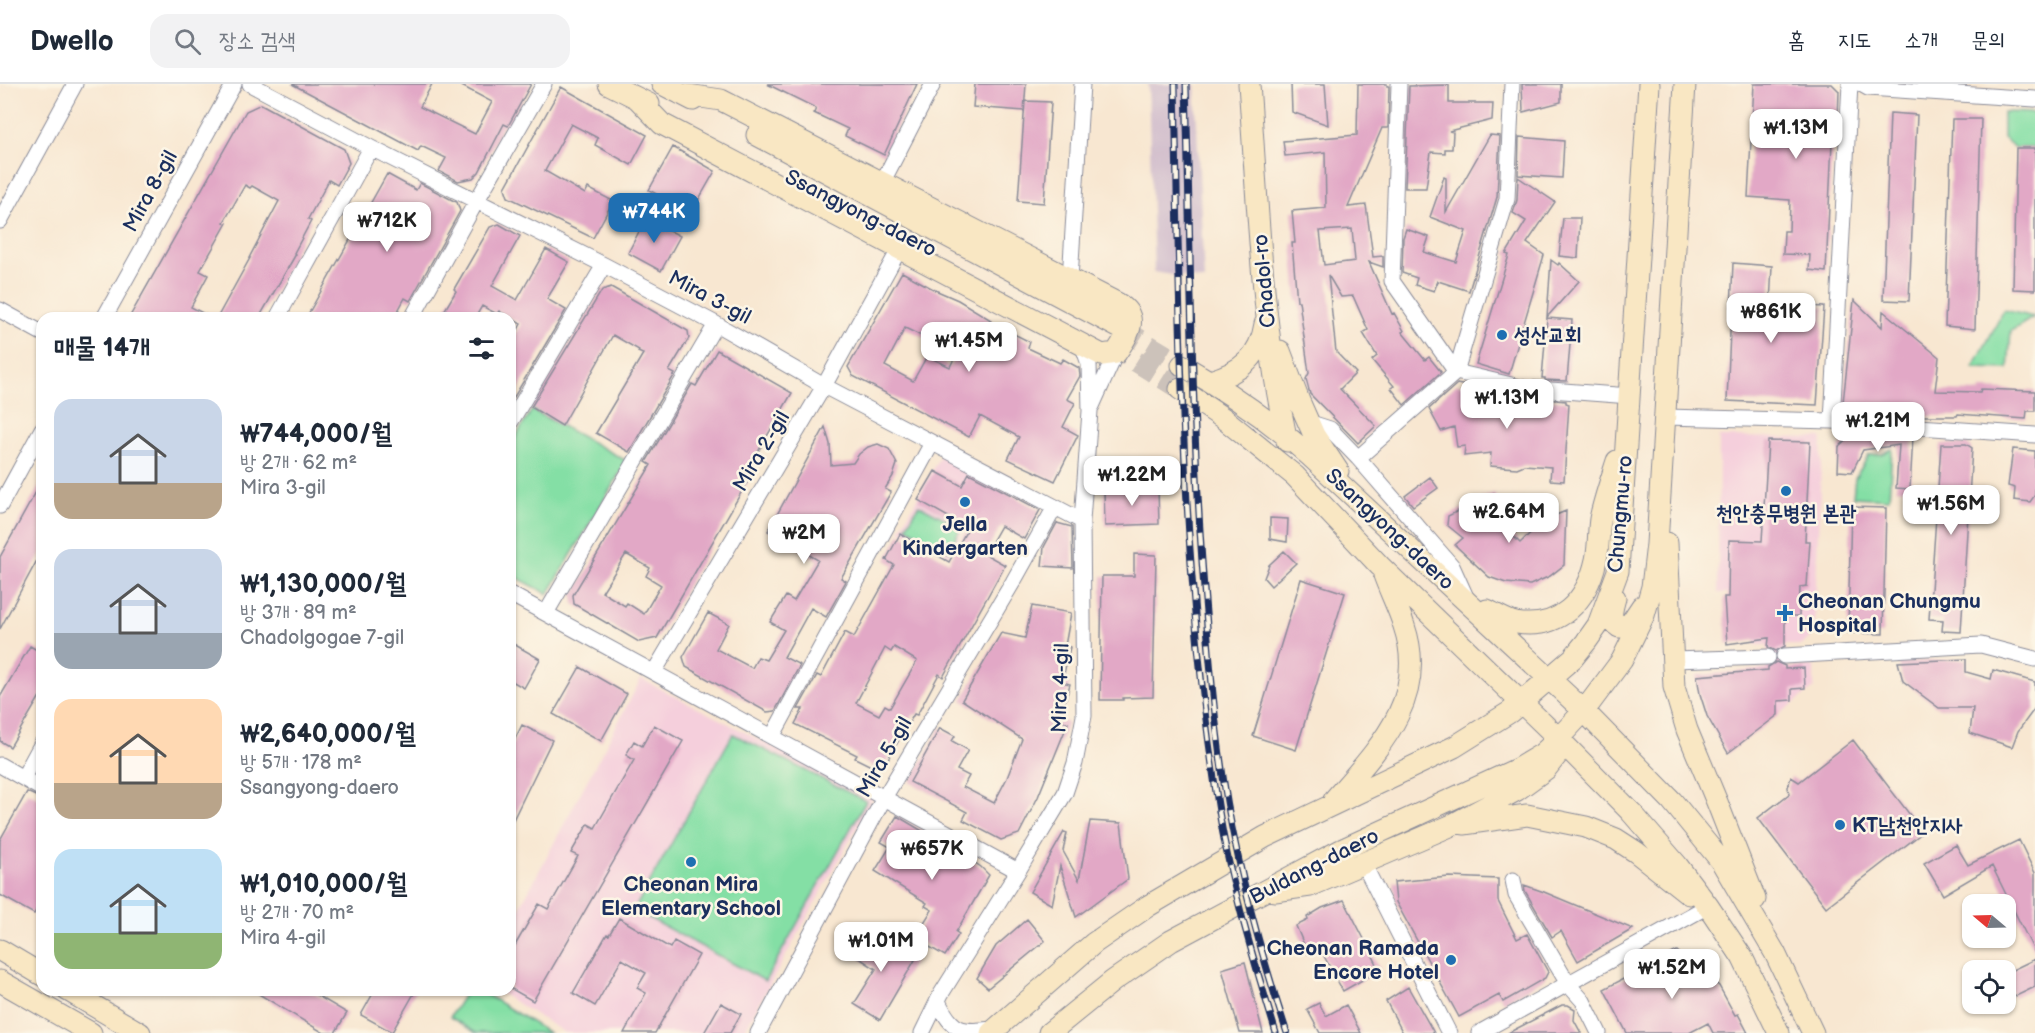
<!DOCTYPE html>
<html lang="ko">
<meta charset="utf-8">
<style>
:root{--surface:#fff;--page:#f2f2f3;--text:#1f2937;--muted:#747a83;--line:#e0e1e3;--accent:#1f6fb2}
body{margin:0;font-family:"Balsamiq Sans","Poor Story",sans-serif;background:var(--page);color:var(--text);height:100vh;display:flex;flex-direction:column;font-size:22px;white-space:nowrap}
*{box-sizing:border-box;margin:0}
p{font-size:20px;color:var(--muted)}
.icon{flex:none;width:33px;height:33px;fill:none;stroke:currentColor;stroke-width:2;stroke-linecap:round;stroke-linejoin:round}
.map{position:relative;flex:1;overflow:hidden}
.sheet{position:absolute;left:36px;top:228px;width:480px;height:684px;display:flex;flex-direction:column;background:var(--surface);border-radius:18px;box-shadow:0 2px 4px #0004}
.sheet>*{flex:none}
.needle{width:39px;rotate:289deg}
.buttons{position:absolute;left:1962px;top:810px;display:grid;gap:12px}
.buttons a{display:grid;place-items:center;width:54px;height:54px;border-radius:12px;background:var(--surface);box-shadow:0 2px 4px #0004;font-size:30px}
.price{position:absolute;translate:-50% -51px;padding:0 14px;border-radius:12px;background:#fff;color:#222;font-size:20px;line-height:39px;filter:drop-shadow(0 2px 3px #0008)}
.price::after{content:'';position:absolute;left:50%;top:36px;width:18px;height:14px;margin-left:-9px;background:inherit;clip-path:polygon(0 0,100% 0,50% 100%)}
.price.on{background:var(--accent);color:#fff}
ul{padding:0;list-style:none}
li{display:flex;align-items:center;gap:18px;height:150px;padding:0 18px}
li span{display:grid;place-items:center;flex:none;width:168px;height:120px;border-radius:18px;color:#555}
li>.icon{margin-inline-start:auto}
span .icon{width:72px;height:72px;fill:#fffc;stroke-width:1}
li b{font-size:26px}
h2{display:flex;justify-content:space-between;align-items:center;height:72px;padding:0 18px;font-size:26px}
header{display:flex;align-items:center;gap:36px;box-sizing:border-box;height:84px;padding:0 30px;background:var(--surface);border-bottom:2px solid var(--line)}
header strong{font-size:28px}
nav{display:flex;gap:33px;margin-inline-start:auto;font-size:21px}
.search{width:420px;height:54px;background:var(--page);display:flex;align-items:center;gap:15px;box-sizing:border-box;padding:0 21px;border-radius:18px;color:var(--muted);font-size:22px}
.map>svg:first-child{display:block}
</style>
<header>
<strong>Dwello</strong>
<div class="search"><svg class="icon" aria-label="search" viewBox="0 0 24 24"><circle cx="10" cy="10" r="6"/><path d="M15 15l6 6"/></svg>장소 검색</div>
<nav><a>홈</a><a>지도</a><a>소개</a><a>문의</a></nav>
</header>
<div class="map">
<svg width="2035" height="949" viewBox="0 0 2035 949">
<rect width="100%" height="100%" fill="#fcf5e5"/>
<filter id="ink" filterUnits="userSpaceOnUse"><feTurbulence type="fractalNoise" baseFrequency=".0167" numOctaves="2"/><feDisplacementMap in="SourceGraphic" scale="12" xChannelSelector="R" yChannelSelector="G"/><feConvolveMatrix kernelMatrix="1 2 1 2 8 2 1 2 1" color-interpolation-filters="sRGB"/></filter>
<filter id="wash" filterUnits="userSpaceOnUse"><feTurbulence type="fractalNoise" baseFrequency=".008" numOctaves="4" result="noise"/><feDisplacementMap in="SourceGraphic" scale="24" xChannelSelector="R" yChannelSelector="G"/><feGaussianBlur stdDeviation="1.35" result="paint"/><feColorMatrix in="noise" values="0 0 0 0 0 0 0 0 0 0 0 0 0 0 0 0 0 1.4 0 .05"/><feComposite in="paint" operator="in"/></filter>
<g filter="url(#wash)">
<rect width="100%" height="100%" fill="#f8e7d1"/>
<!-- built -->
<path fill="#f5cfdc" d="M1719 353 1822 354 1814 550 1802 561H1785L1786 584 1814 582V604L1727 670 1707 634 1699 611 1696 591 1767 585 1768 561H1755V509H1718Z
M942 368 990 396 949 472 900 446Z
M641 595 873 714 743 949H565L496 906H510V842Z"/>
<!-- industrial -->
<path fill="#d1bdcc" d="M1148 0H1195L1204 196 1154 188Z"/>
<!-- green -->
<path fill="#84dfa5" stroke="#508782" stroke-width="1.5" d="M2003 28 2035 29V64H2016L2003 54Z
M2004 226 2034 233 2011 247 2008 285 1973 284Z
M532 326 627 377 548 510 510 490V362Z
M1892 365 1889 415 1853 413 1855 394 1869 371 1882 370Z
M919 421 961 443 949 467 906 443Z
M733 650 866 717 765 897 634 826Z
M467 906H479L549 949H476L450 933Z"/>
<g id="blocks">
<!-- building -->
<path fill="#e2a8c6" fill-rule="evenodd" d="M292 0H432L420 23 475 50 492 18 458 0H531L508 42 504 40 479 88 473 94 458 97 439 87 446 74 421 62 418 67Z
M767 0H917L884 71 845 52 848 45 814 29 816 24Z
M975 0H1026L1024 27 973 23Z
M1291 0H1325L1328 41 1292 28Z
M1358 0H1387V2H1389L1388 44H1382L1348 123 1366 121 1373 173 1383 172V183L1369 178 1392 230 1394 229 1404 247 1402 248 1425 276 1429 273 1441 288 1404 321 1391 304 1394 302 1372 276 1377 272 1363 249 1368 246 1353 212 1341 213 1328 191 1336 268 1356 289 1340 305 1376 342 1358 359 1310 310 1306 295 1309 289 1299 217H1297L1292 159H1295L1292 127 1326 124 1325 68 1285 72 1283 57 1357 51ZM1352 145 1355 177 1324 181 1320 147Z
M1522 0H1561V18L1523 28Z
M1754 0H1832L1839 7 1838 36H1833L1826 188 1809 186 1810 171 1783 170 1784 147H1789L1790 116 1748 113Z
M1449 1V19H1493L1492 36 1449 47 1453 48 1452 65H1445V69L1431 68 1426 104H1405L1409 2Z
M561 3 647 51 631 81 595 61 598 54 571 40 545 87 585 110 588 104 613 117 593 154 508 113 505 104Z
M1025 17 1051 18 1044 119 1018 117Z
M261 20 344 65 349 79 337 101 329 96 308 135 311 137 294 169 296 170 259 234H217L250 174H249L279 117 252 102 250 104 245 101 224 138 227 139 200 187 208 191 191 223 212 234H129L246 27Z
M1890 29 1917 31 1909 217 1883 216Z
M1952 35H1981L1975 245 1945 242Z
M1490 51 1500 52 1497 113 1469 207 1438 197 1434 207 1415 201 1417 194 1402 189 1403 154 1406 145 1429 153 1424 168 1456 178 1466 147 1430 133 1444 93 1446 94V128Z
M1519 53 1564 57 1562 94 1518 91Z
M673 63 715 87 691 129 649 106Z
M2016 64H2035V206L2013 205Z
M387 90 416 106 420 99 454 117 457 118 460 127 410 217 405 214 394 234H306Z
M1518 93 1555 118 1527 159 1544 171 1509 290 1476 280 1509 171 1506 170 1526 137 1513 129 1517 116Z
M646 134 680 152 661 187 628 169Z
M1563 134H1580L1578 174 1559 172Z
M499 140 520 152 492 202 517 216 546 165 569 178 547 215 566 226 514 313 510 311V260L521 240 499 227 497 230 482 222 475 234H440L456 207 454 205 490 143Z
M1551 176 1558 181 1559 179 1579 197 1547 233Z
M1733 179 1772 182 1770 220 1824 223 1817 321 1727 317Z
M902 188 935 206 958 216 991 236 990 238 1030 258 1028 264 1060 279 1063 275 1079 284 1080 292 1067 315 1075 319 1063 343 1078 351 1055 397 1008 375 1019 353 980 332 969 353 853 292 848 283ZM905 244 932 257 938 245 962 258 950 283 927 272 913 297 885 282Z
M611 203 688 247 689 254 669 287 675 290 629 368 596 349 643 270 638 268 639 266 613 251 562 342 531 323 602 206Z
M1854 216 1882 243 1883 227 1939 273 1935 307 1980 308 1981 305 2035 307V327H2027L2026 335 1958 330 1957 332H1920V333L1842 328Z
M1547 234 1572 236 1567 297 1545 296V294H1542Z
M717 266 792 309 744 392 749 395 657 554 639 558 574 520 573 511 651 381 646 378 692 300 696 302ZM626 470 650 484 646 492 661 501 644 530 627 519 625 522 602 508Z
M1457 300 1471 303 1478 318 1543 323 1544 315 1566 317V319L1569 320 1564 397 1550 396 1551 383 1524 381 1517 384 1490 382 1491 369 1464 372 1465 362 1457 363 1454 343 1441 347 1429 325Z
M825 343 830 360 831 381 853 379 859 370 868 363 878 360 889 365 897 380 893 392 885 405 891 408 841 494 846 497 826 533 811 524 784 573 800 581 775 627 767 628 686 583 683 573 708 529 729 540 716 565 752 584 758 573 766 576 784 546 770 538 786 512 794 517 818 476 768 447Z
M1855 348 1913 352 1910 405 1896 404 1899 361 1863 366 1852 388 1838 387 1839 363Z
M1768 357 1810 358 1805 457H1810L1807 502 1800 503 1799 532H1785V562L1776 567 1768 563 1769 554 1727 560 1724 513H1728L1729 456 1762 457Z
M1941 360H1966L1972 364 1961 548 1942 547 1943 536 1929 535Z
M2013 365 2035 367V411L2030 418 2014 416 2015 404 2008 402Z
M935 387 962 402 969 389 1040 426 1024 455 1001 442 985 470 1005 481 943 593 939 590 917 631 914 630 885 680 873 683 855 674 857 671 795 640 803 625H798L817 591 821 593 845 548 854 553 894 481 886 476 900 450 949 478 968 444 918 416ZM894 563 917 577 890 624 885 621 879 631 856 619 885 564 891 568Z
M1430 393 1438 404 1413 422 1405 412Z
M42 397V467L0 545V473Z
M1158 404 1159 440 1105 442 1104 406Z
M1494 409 1504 426 1493 432 1520 459 1544 436 1566 427 1564 481 1550 492 1530 501 1506 499 1489 493 1455 461 1463 454 1447 441 1448 432Z
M1851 423 1886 424 1883 550 1848 549Z
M1270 434 1288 435 1287 458 1270 455Z
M1057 439 1072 443 1073 484 1042 482 1044 463Z
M1284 467 1296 479 1271 502 1264 494 1269 481Z
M1134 470 1156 471 1153 613 1123 614V616H1100L1102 492H1134Z
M1301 495 1345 509 1296 666 1253 652Z
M1032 522 1071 529 1065 562 1070 563 1062 598 1070 600 1060 636 1068 639 1038 713 1019 750 1001 756 963 736 967 728 910 698 940 644 955 652 952 657 968 666 957 686 969 692 963 703 994 719 1007 694 1022 655 962 616 1001 549 1025 554Z
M510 558 540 575 524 604 510 596Z
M30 562 42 569V609L10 663 0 657V613Z
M1966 575V588L1991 595 1993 586 2035 598V624L2018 647 2012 663 1970 649 1973 624H1939L1903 597 1898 578Z
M1776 578 1785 582V585L1804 584 1805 604 1792 605V616L1778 617V631L1728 669 1707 632 1700 610 1697 592 1768 586V583Z
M580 583 627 610 601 657 553 630Z
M522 641 552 656 510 742V665Z
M654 641 683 657 533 917 510 904V870L539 820 548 825 578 772 571 769 588 740 595 744 634 676 626 671 634 657 642 662Z
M1853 656 1923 748 1826 823 1758 734 1789 710 1788 703 1791 693 1799 698Z
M27 708 42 715V816L34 830 0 811V756Z
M897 732 968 774 981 783 989 791 956 848 959 850 945 872 914 854 932 826 925 822 927 819 875 787 890 763 881 758Z
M1090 737 1121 739 1128 795 1076 833 1060 782 1052 821 1030 808 1064 748 1067 749 1063 767 1079 796Z
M2019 756 2035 789V869L1992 782 1943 811 1924 779 1956 761 1968 781Z
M1449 793 1498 795V817L1517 855 1527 850 1548 888 1545 894 1503 918 1499 911 1459 933 1396 818 1394 798Z
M1524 801 1544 808 1633 845 1578 877 1561 847 1552 853 1525 807Z
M1344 816 1380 886 1343 907 1319 863 1308 870 1296 842 1308 836 1307 833 1322 824Z
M619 834 670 864 674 857 699 871 655 949H624L646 909 637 904 646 889 622 875 595 922 573 909 607 850 609 851Z
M1027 835 1045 857 988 904 977 894 996 862Z
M865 845 915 876 880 936 854 920 876 885 850 868Z
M1677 867 1719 902 1735 931 1738 930 1748 949H1713L1708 939 1689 949H1627L1604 905Z
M2035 875V903L2014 913 2006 896V889Z
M1245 878 1263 949H1240L1222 885Z
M1408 903 1434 949H1403L1386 917Z
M252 906H308L347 929 335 949H324Z
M375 906H416L392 948 361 931Z
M721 919 741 930 730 949H704Z
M1319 919 1326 932 1346 921 1361 949H1320L1307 925Z
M1562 921H1568L1575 925 1574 936 1581 949H1508Z"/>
</g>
</g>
<g filter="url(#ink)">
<use href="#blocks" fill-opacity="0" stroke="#8a8b98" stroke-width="1.5"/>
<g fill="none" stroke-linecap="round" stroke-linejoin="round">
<!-- secondary-tunnel -->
<path stroke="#ccc2ba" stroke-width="21" stroke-dasharray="21 10" stroke-linecap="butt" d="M1122 245 1182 281
M1110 261 1180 305"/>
<defs>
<path id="street" d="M250 0 371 64 604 181 716 240 824 302 1082 437
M1399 0 1392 197 1456 288 1524 304 1630 312
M1861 0 1868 4 2035 15
M882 99 933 0
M0 137 75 0
M1070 195 1082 0
M0 226 42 249
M104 234 234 0
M277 234 371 64
M412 234 476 118 544 0
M1092 322 1116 269
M1665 333 1832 337 2035 351
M1832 337 1850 0
M1308 338 1330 345 1358 374 1452 482 1466 513
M510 339 604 181
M1358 374 1456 288 1507 115 1512 0
M0 422 42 345
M510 510 1018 787
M546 529 716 240
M1784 572 1981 561 2035 575
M1673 576 1768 573
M654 588 824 302 900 164
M772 653 932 359
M0 681 42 705
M23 694 42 659
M1363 779 1449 949
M1513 796 1516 811 1568 900 1583 917 1599 949
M938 917C953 949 961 948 995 945
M758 949 884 714 1013 498 1055 423
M922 949 941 910 1018 787 1065 709 1075 679 1084 632 1082 437 1090 327 1089 280 1082 260
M1479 949 1708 822"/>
<path id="secondary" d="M609 0 649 20
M662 0 693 16
M1249 0C1258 119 1261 240 1287 357
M637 14 662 40 1102 271 1116 269C1128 251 1141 233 1117 219L721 16 681 10
M757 51 1122 245
M1280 267 1299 317 1314 351 1338 387
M1182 281C1229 308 1268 335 1309 371L1584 627 1672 717 1721 777 1775 869 1813 949
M1210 297C1241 288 1260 273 1265 240
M1180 305 1223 334 1295 392 1380 482 1558 654 1631 728 1677 781 1708 822 1742 873 1779 949
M1667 459 1674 603 1687 646 1717 718 1755 815
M1615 514C1612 525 1608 536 1619 543L1630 540 1642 522
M1487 526C1496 530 1506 537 1516 539 1560 546 1587 517 1596 476 1599 463 1598 448 1600 435 1604 416 1611 396 1617 377
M1334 716C1378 665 1429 615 1404 542 1399 525 1390 508 1384 491
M1464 740 1527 731 1586 743 1616 755 1636 768 1689 810
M1275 807 1310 802 1450 742 1517 706 1546 685 1557 671V659
M0 866 42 891
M0 897 91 949
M67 906 140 949
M991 949 1094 859 1148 822 1265 753 1454 663 1510 628 1573 574 1586 558 1598 541 1618 487 1649 0
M1049 949 1113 897 1171 857 1341 766 1517 685 1542 670 1555 658 1584 627 1622 576 1644 531 1652 503 1657 460 1685 0"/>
</defs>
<!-- street casing -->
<use href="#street" stroke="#8a8b98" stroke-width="17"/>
<!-- secondary casing -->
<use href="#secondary" stroke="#8a8b98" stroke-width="23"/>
<!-- street -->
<use href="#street" stroke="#fff" stroke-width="15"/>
<!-- secondary -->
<use href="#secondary" stroke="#f9e7c3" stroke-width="21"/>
<defs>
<path id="rail" d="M1175 0C1180 240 1180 483 1218 721 1230 798 1253 874 1276 949
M1186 0C1191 176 1191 354 1206 529 1212 607 1219 687 1236 763 1249 826 1267 888 1287 949"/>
</defs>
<!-- rail casing -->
<use href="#rail" stroke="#1b2f5e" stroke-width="7"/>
<!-- rail -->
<use href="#rail" stroke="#fcf5e5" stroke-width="4.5" stroke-dasharray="14" stroke-linecap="butt"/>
</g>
</g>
<!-- markers -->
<g fill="#1f6fb2" stroke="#fcf5e5" stroke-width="2">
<circle cx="1502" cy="251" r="6"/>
<circle cx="1786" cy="407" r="6"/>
<circle cx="965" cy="418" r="6"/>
<path d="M1782 520h6v6h6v6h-6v6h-6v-6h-6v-6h6z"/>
<circle cx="1840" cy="741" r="6"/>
<circle cx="691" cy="778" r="6"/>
<circle cx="1451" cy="876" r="6"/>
</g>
<g text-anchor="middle" stroke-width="5" stroke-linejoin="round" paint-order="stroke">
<!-- street labels -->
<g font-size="21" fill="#1b2f5e" stroke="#fcf5e5">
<text transform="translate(150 107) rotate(-61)" y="7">Mira 8-gil</text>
<text transform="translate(861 129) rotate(27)" y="7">Ssangyong-daero</text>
<text transform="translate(1264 197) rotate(-95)" y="7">Chadol-ro</text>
<text transform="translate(710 213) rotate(28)" y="7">Mira 3-gil</text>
<text transform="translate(761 367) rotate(-59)" y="7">Mira 2-gil</text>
<text transform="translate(1620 430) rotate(-85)" y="7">Chungmu-ro</text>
<text transform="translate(1390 445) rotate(43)" y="7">Ssangyong-daero</text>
<text transform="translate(1060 604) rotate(-88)" y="7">Mira 4-gil</text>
<text transform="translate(884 673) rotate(-60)" y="7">Mira 5-gil</text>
<text transform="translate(1314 782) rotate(-27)" y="7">Buldang-daero</text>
</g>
<!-- poi labels -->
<g font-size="21" font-weight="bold" fill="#1b2f5e" stroke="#fcf5e5" text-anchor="start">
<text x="1514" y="258">성산교회</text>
<text x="1786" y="436" text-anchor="middle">천안충무병원 본관</text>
<text x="965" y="447" text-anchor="middle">Jella<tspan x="965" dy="24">Kindergarten</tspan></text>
<text x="1798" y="524">Cheonan Chungmu<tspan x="1798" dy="24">Hospital</tspan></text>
<text x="1852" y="748">KT남천안지사</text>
<text x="691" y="807" text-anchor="middle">Cheonan Mira<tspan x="691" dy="24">Elementary School</tspan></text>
<text x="1439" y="871" text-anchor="end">Cheonan Ramada<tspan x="1439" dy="24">Encore Hotel</tspan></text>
</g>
</g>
</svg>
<div class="buttons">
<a><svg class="needle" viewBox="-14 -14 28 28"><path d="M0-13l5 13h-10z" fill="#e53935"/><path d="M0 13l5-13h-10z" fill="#747a83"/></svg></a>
<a><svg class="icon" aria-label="locate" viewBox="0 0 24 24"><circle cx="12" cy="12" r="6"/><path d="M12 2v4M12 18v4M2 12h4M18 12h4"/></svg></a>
</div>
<b class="price" style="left:1796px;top:76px">₩1.13M</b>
<b class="price on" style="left:654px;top:160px">₩744K</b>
<b class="price" style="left:387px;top:169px">₩712K</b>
<b class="price" style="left:1771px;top:260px">₩861K</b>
<b class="price" style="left:969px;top:289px">₩1.45M</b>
<b class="price" style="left:1507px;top:346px">₩1.13M</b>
<b class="price" style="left:1878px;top:369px">₩1.21M</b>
<b class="price" style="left:1132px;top:423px">₩1.22M</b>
<b class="price" style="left:1951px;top:452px">₩1.56M</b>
<b class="price" style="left:1509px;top:460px">₩2.64M</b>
<b class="price" style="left:804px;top:481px">₩2M</b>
<b class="price" style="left:932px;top:797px">₩657K</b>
<b class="price" style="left:881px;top:889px">₩1.01M</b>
<b class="price" style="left:1672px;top:916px">₩1.52M</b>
<section class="sheet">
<h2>매물 14개<svg class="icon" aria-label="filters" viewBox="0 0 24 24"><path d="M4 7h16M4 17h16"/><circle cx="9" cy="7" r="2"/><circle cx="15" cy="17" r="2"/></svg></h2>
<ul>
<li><span style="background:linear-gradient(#c9d6e8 70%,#b9a48a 0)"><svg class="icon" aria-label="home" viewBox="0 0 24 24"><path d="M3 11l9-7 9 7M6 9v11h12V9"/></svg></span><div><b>₩744,000/월</b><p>방 2개 · 62 m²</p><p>Mira 3-gil</p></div></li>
<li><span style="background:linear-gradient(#c9d6e8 70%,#9aa5b1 0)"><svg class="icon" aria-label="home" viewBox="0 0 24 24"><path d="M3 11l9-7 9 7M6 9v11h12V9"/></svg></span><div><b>₩1,130,000/월</b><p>방 3개 · 89 m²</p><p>Chadolgogae 7-gil</p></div></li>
<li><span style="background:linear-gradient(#ffd9b3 70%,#b9a48a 0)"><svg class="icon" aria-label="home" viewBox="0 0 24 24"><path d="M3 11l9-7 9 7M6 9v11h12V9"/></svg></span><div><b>₩2,640,000/월</b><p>방 5개 · 178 m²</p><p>Ssangyong-daero</p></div></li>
<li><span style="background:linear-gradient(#bfe0f5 70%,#8fb573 0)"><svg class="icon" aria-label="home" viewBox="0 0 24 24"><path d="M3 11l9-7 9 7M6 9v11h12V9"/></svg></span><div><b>₩1,010,000/월</b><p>방 2개 · 70 m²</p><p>Mira 4-gil</p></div></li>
</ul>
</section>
</div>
